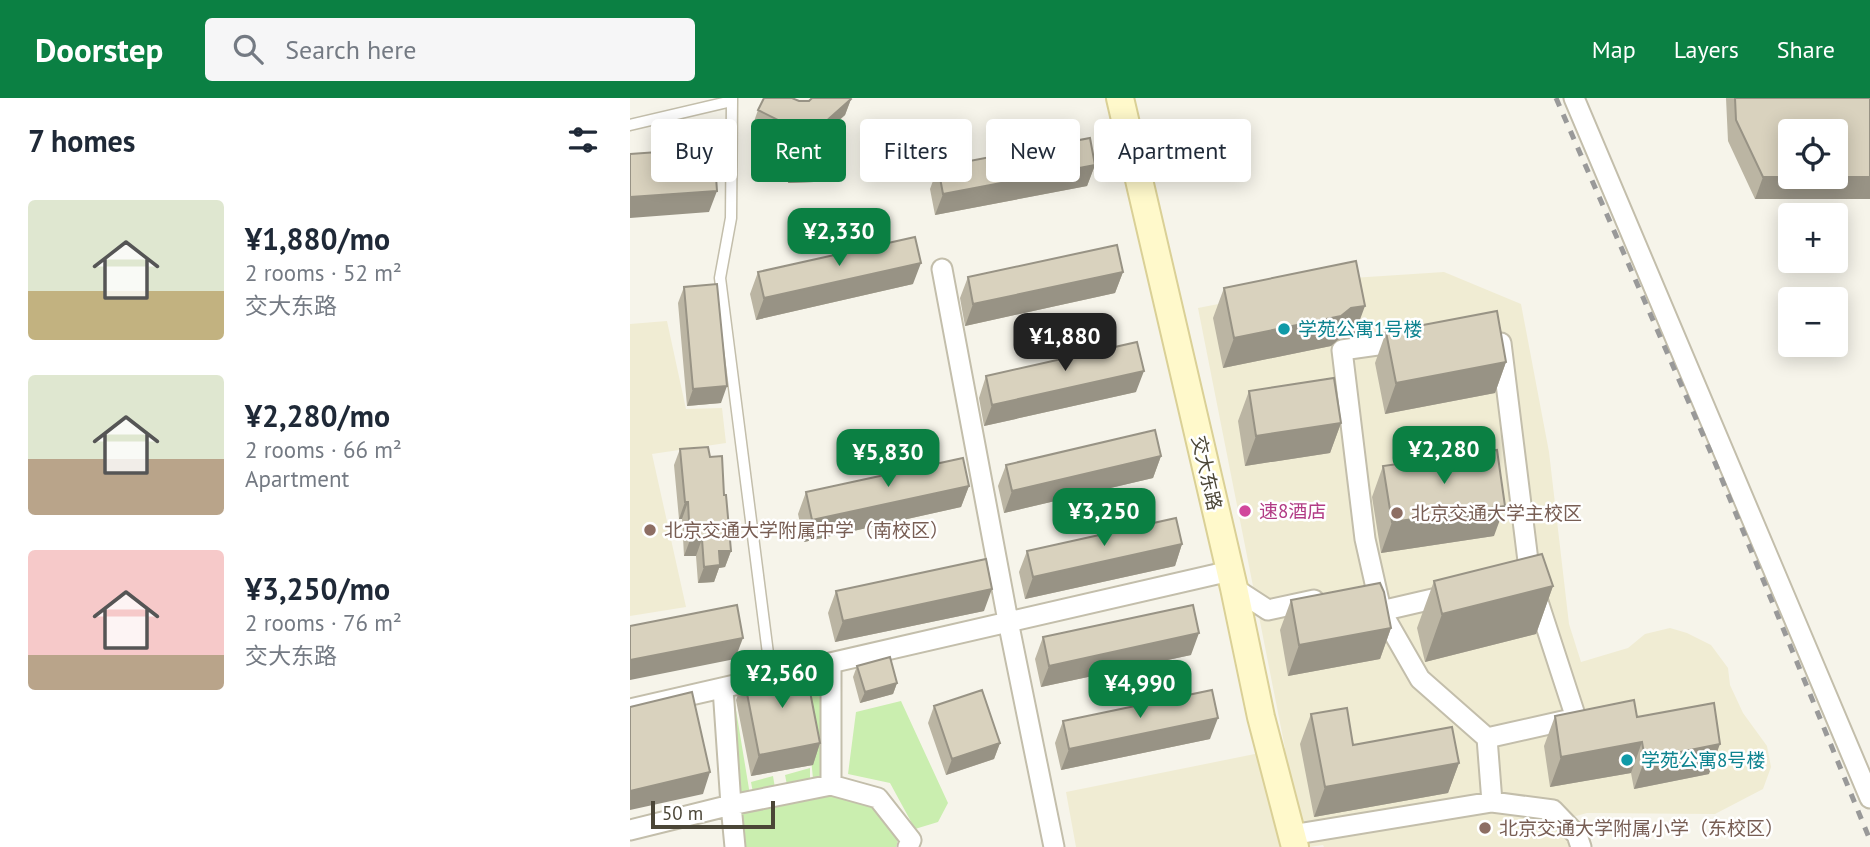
<!DOCTYPE html>
<meta charset="utf-8">
<style>
:root{--surface:#fff;--page:#f6f6f7;--text:#1f2937;--muted:#747a83;--accent:#0b8043}
body{margin:0;font-family:"PT Sans","Noto Sans SC",sans-serif;background:var(--page);color:var(--text);height:100vh;display:flex;flex-direction:column;font-size:26px;white-space:nowrap}
*{box-sizing:border-box;margin:0}
p{font-size:23px;color:var(--muted)}
.icon{flex:none;width:38px;height:38px;fill:none;stroke:currentColor;stroke-width:2;stroke-linecap:round;stroke-linejoin:round}
.map{position:relative;flex:1;overflow:hidden}
.details{display:flex;flex-direction:column;background:var(--surface);width:630px}
.details>*{flex:none}
.guide{position:absolute;left:21px;top:21px;width:665px;height:63px;display:flex;gap:14px}
.tools{position:absolute;left:1148px;top:21px;display:grid;gap:14px}
.tools a{display:grid;place-items:center;width:70px;height:70px;border-radius:7px;background:var(--surface);box-shadow:0 4px 18px #0003;font-size:35px}
.scale{position:absolute;left:21px;bottom:18px;width:124px;box-sizing:border-box;padding-left:7px;border:4px solid #4b4637;border-top:0;font-size:19px;line-height:24px;white-space:nowrap;color:#4b4637;-webkit-text-stroke:5px #fff;paint-order:stroke}
.price{position:absolute;translate:-50% -60px;padding:0 16px;border-radius:14px;background:var(--accent);color:#fff;font-size:23px;line-height:46px;filter:drop-shadow(0 2px 4px #0008)}
.price::after{content:'';position:absolute;left:50%;top:42px;width:21px;height:16px;margin-left:-10px;background:inherit;clip-path:polygon(0 0,100% 0,50% 100%)}
.price.current{background:#222;color:#fff}
ul{padding:0;list-style:none}
li{display:flex;align-items:center;gap:21px;height:175px;padding:0 28px}
li span{display:grid;place-items:center;flex:none;width:196px;height:140px;border-radius:7px;color:#555}
li>.icon{margin-inline-start:auto}
span .icon{width:84px;height:84px;fill:#fffc;stroke-width:1}
li b{font-size:30px}
h2{display:flex;justify-content:space-between;align-items:center;height:84px;padding:0 28px;font-size:30px}
.pill{padding:0 24px;border-radius:7px;background:var(--surface);box-shadow:0 4px 18px #0003;font-size:24px;line-height:63px}
.pill.current{background:var(--accent);color:#fff}
header{display:flex;align-items:center;gap:42px;box-sizing:border-box;height:98px;padding:0 35px;background:var(--accent);color:#fff}
header strong{font-size:33px}
nav{display:flex;gap:38px;margin-inline-start:auto;font-size:24px}
.search{width:490px;height:63px;background:var(--page);display:flex;align-items:center;gap:18px;box-sizing:border-box;padding:0 24px;border-radius:7px;color:var(--muted);font-size:26px}
main{display:flex;flex:1;min-height:0}
.map>svg:first-child{display:block}
</style>
<header>
<strong>Doorstep</strong>
<div class="search"><svg class="icon" aria-label="search" viewBox="0 0 24 24"><circle cx="10" cy="10" r="6"/><path d="M15 15l6 6"/></svg>Search here</div>
<nav><a>Map</a><a>Layers</a><a>Share</a></nav>
</header>
<main>
<section class="details">
<h2>7 homes<svg class="icon" aria-label="filters" viewBox="0 0 24 24"><path d="M4 7h16M4 17h16"/><circle cx="9" cy="7" r="2"/><circle cx="15" cy="17" r="2"/></svg></h2>
<ul>
<li><span style="background:linear-gradient(#dfe7d0 65%,#c2b280 0)"><svg class="icon" aria-label="home" viewBox="0 0 24 24"><path d="M3 11l9-7 9 7M6 9v11h12V9"/></svg></span><div><b>¥1,880/mo</b><p>2 rooms · 52 m²</p><p>交大东路</p></div></li>
<li><span style="background:linear-gradient(#dfe7d0 60%,#b9a48a 0)"><svg class="icon" aria-label="home" viewBox="0 0 24 24"><path d="M3 11l9-7 9 7M6 9v11h12V9"/></svg></span><div><b>¥2,280/mo</b><p>2 rooms · 66 m²</p><p>Apartment</p></div></li>
<li><span style="background:linear-gradient(#f6c9c9 75%,#b9a48a 0)"><svg class="icon" aria-label="home" viewBox="0 0 24 24"><path d="M3 11l9-7 9 7M6 9v11h12V9"/></svg></span><div><b>¥3,250/mo</b><p>2 rooms · 76 m²</p><p>交大东路</p></div></li>
</ul>
</section>
<div class="map">
<svg width="1240" height="749" viewBox="0 0 1240 749">
<rect width="100%" height="100%" fill="#f6f4ea"/>
<!-- education -->
<path fill="#f0ecd3" d="M814 174 891 206 919 354 939 526 951 564 998 550 1015 536 1040 530 1057 535 1081 547 1098 570 1100 587 1113 615 1137 648 1141 669 1133 691 1085 716 957 715 921 725 934 735 941 749H694L693 747 679 749H446L436 694 655 650 568 210 722 180Z
M37 223 56 311 92 310 96 345 22 356 56 509 0 518V226Z"/>
<!-- green -->
<path fill="#caeeaf" d="M194 578 197 677 183 681 174 585Z
M104 600 120 697 108 699 98 603Z
M271 603 318 705 308 724 285 731 260 685 218 676 226 614Z
M180 670V680L157 687 155 677Z
M143 678 145 690 123 695 121 684Z
M199 694 240 704 269 739 266 749H112L107 713Z"/>
<g fill="none" stroke-linecap="round" stroke-linejoin="round">
<defs>
<path id="lane" d="M102 3 101 120 90 180 141 579
M0 27 102 3V0"/>
<path id="street" d="M944 0 1240 700
M312 171 378 523 424 749
M604 490 638 512 684 502
M820 497 751 513 790 581 857 640 862 704
M751 512 735 441 712 252 776 243
M0 611 600 473
M857 640 946 620 900 479 871 245
M201 687 248 700 281 742 278 749
M0 732 101 707 93 590
M661 737 862 704 923 712 947 737 951 749
M105 749 101 707 201 687V565"/>
<path id="secondary" d="M490 0 604 490 631 619 665 749"/>
</defs>
<!-- lane casing -->
<use href="#lane" stroke="#c3beab" stroke-width="13"/>
<!-- street casing -->
<use href="#street" stroke="#c3beab" stroke-width="23"/>
<!-- secondary casing -->
<use href="#secondary" stroke="#dad096" stroke-width="30"/>
<!-- lane -->
<use href="#lane" stroke="#fff" stroke-width="10"/>
<!-- street -->
<use href="#street" stroke="#fff" stroke-width="19"/>
<!-- secondary -->
<use href="#secondary" stroke="#fff9cb" stroke-width="26"/>
<!-- rail -->
<path stroke="#999" stroke-width="5" stroke-dasharray="9 9" stroke-linecap="butt" d="M926 0 1081 355 1240 742"/>
</g>
<!-- wall -->
<path fill="#bbb5a3" d="M1096 0H1240V101H1125L1098 43Z
M221 1 215 17 189 40 190 68 184 84 158 85 157 54 152 43 122 29 128 12 169 3Z
M465 67 457 88 305 117 300 91 308 69Z
M128 174 283 186 126 222 120 196Z
M493 174 485 195 335 228 330 200 338 179Z
M54 189 91 305 57 308 48 205Z
M594 190 724 238 710 240 701 248 593 270 583 220Z
M756 234 876 264 865 295 755 316 745 265Z
M356 278 506 294 354 328 349 300Z
M619 293 711 325 700 355 615 368 608 323Z
M50 351 94 397 101 453 95 469 89 470 84 484 68 485 66 458H54L52 421H49L44 367Z
M531 358 523 380 374 415 368 388 376 367Z
M753 368 864 438 751 455 742 399Z
M339 388 331 409 174 444 168 416 176 394Z
M552 446 545 468 395 501 389 474 397 453Z
M804 483 923 488 906 536 795 564 787 530Z
M206 493 354 513 205 544 198 515Z
M661 502 761 530 750 561 658 578 650 532Z
M413 539 561 557 411 589 405 561Z
M227 568 267 585 263 596 230 605 223 579Z
M114 580 190 645 183 667 121 678 106 602Z
M304 608 370 645 364 661 316 677 298 625Z
M681 616 723 647 829 665 818 695 684 719 670 646Z
M925 618 1007 619 1079 676 1004 691 1001 675 920 689 914 648Z
M433 623 580 641 431 672 425 645Z"/>
<!-- shaded-wall -->
<path fill="#989385" d="M221 1 215 17 188 41 194 25Z
M465 67 457 88 305 117 313 96Z
M164 68H190L184 84 158 85Z
M1133 79H1240V101H1125Z
M87 93 79 114 0 120V99Z
M291 165 283 186 126 222 134 200Z
M493 174 485 195 335 228 343 206Z
M735 208 724 238 710 240 701 248 593 270 604 240 721 210Z
M876 264 865 295 755 316 766 285Z
M514 273 506 294 354 328 362 307Z
M97 288 91 305 57 308 63 291Z
M711 325 700 355 615 368 626 338Z
M531 358 523 380 374 415 382 393Z
M339 388 331 409 174 444 182 422Z
M55 404H58L52 421H49Z
M875 408 864 438 751 455 762 424Z
M72 441 66 458H54L60 442Z
M552 446 545 468 395 501 403 479Z
M89 453H101L95 469 89 470 84 484 68 485 74 469Z
M923 488 906 536 795 564 812 516Z
M362 491 354 513 205 544 213 523Z
M761 530 750 561 658 578 669 547Z
M569 535 561 557 411 589 419 568Z
M113 540 105 561 0 582V562Z
M267 585 263 596 230 605 235 594Z
M588 620 580 641 431 672 439 651Z
M1012 644 1001 675 920 689 931 659Z
M190 645 183 667 121 678 129 657Z
M370 645 364 661 316 677 322 661Z
M1090 646 1079 676 1004 691 1015 661Z
M829 665 818 695 684 719 695 689Z
M80 674 73 696 0 712V693Z"/>
<!-- building -->
<path fill="#d9d2be" stroke="#989385" stroke-width="2" fill-rule="evenodd" d="M134 0H162L169 3H179L182 0H220L221 1 194 25 189 38 190 68H164V37L158 27 128 12Z
M1105 0H1240V79H1133L1106 22ZM1160 33H1206V79H1160Z
M460 40 465 67 313 96 308 69Z
M84 50 87 93 0 99V56Z
M285 139 291 165 134 200 128 174Z
M487 147 493 174 343 206 338 179Z
M726 163 735 208 721 210 711 218 604 240 594 190Z
M87 186 97 288 63 291 54 189Z
M867 213 876 264 766 285 756 234Z
M507 244 514 273 362 307 356 278Z
M704 280 711 325 626 338 619 293Z
M525 332 531 358 382 393 376 367Z
M78 349 80 359 92 358 94 397H96L101 453H89L90 467 74 469 72 441 60 442 58 404H55L50 351Z
M867 352 875 408 762 424 753 368Z
M333 360 339 388 182 422 176 394Z
M546 420 552 446 403 479 397 453Z
M912 456 923 488 812 516 804 483Z
M356 461 362 491 213 523 206 493Z
M750 485 754 494 761 530 669 547 661 502Z
M107 507 113 540 0 562V528Z
M563 507 569 535 419 568 413 539Z
M260 559 267 585 235 594 227 568Z
M175 568 190 645 129 657 114 580Z
M352 592 370 645 322 661 304 608Z
M582 592 588 620 439 651 433 623Z
M62 594 80 674 0 693V609Z
M1004 602 1007 619 1084 605 1090 646 1015 661 1012 644 931 659 925 618Z
M717 610 723 647 822 629 829 665 695 689 681 616Z"/>
<!-- markers -->
<g fill="#0f9aa8" stroke="#fff" stroke-width="2.5">
<circle cx="654" cy="231" r="7"/>
<circle cx="997" cy="662" r="7"/>
</g>
<circle fill="#d1479c" stroke="#fff" stroke-width="2.5" cx="615" cy="413" r="7"/>
<g fill="#8d6e63" stroke="#fff" stroke-width="2.5">
<circle cx="767" cy="415" r="7"/>
<circle cx="20" cy="432" r="7"/>
<circle cx="855" cy="730" r="7"/>
</g>
<g text-anchor="middle" stroke-width="5" stroke-linejoin="round" paint-order="stroke">
<!-- culture labels -->
<g font-size="19" fill="#0d838f" stroke="#fff" text-anchor="start">
<text x="668" y="238">学苑公寓1号楼</text>
<text x="1011" y="669">学苑公寓8号楼</text>
</g>
<!-- street labels -->
<g font-size="19" fill="#4b4637" stroke="#fff">
<text transform="translate(577 375) rotate(77)" y="7">交大东路</text>
</g>
<!-- hotel labels -->
<g font-size="19" fill="#b23c85" stroke="#fff" text-anchor="start">
<text x="629" y="420">速8酒店</text>
</g>
<!-- education labels -->
<g font-size="19" fill="#785e54" stroke="#fff" text-anchor="start">
<text x="781" y="422">北京交通大学主校区</text>
<text x="34" y="439">北京交通大学附属中学（南校区）</text>
<text x="869" y="737">北京交通大学附属小学（东校区）</text>
</g>
</g>
</svg>
<div class="tools">
<a><svg class="icon" aria-label="locate" viewBox="0 0 24 24"><circle cx="12" cy="12" r="6"/><path d="M12 2v4M12 18v4M2 12h4M18 12h4"/></svg></a>
<a>+</a>
<a>−</a>
</div>
<div class="scale">50 m</div>
<b class="price" style="left:209px;top:170px">¥2,330</b>
<b class="price current" style="left:435px;top:275px">¥1,880</b>
<b class="price" style="left:814px;top:388px">¥2,280</b>
<b class="price" style="left:258px;top:391px">¥5,830</b>
<b class="price" style="left:474px;top:450px">¥3,250</b>
<b class="price" style="left:152px;top:612px">¥2,560</b>
<b class="price" style="left:510px;top:622px">¥4,990</b>
<div class="guide">
<a class="pill">Buy</a>
<a class="pill current">Rent</a>
<a class="pill">Filters</a>
<a class="pill">New</a>
<a class="pill">Apartment</a>
</div>
</div>
</main>
